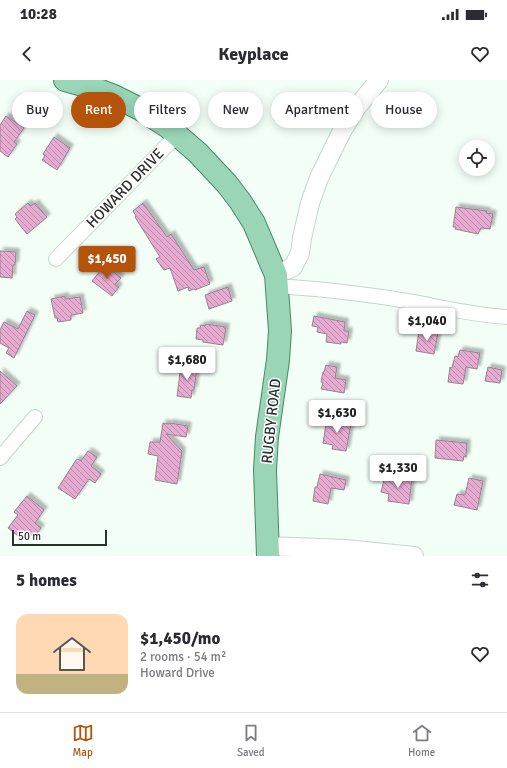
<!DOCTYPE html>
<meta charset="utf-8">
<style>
:root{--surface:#fff;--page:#f7f7f7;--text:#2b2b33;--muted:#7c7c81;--line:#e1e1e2;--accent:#b45309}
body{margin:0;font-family:Signika,sans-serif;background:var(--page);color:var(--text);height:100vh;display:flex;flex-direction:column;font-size:15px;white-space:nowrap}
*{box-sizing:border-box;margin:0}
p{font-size:13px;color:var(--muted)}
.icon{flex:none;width:22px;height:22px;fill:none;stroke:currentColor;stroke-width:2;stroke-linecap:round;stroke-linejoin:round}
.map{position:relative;height:476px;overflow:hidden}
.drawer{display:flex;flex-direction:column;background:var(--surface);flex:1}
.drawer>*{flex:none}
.guide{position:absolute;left:12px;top:12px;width:483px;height:36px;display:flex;gap:8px}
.fabs{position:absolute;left:459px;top:60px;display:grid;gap:8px}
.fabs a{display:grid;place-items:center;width:36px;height:36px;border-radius:50%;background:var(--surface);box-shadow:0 2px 10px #0003;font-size:20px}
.scale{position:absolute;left:12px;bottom:10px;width:95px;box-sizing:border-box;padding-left:4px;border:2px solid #29312c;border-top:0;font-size:11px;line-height:14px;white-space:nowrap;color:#29312c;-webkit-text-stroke:3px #fff;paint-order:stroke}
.price{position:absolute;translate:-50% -34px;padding:0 9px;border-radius:4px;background:#fff;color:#222;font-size:13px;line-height:26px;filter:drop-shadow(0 1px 2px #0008)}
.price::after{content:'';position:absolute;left:50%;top:24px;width:12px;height:9px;margin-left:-6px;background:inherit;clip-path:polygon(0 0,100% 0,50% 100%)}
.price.on{background:var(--accent);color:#fff}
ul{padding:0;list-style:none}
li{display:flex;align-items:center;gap:12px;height:100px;padding:0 16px}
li+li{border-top:1px solid var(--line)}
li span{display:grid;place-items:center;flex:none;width:112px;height:80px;border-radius:12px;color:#555}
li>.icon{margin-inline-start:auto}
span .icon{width:48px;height:48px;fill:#fffc;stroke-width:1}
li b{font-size:17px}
h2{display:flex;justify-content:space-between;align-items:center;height:48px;padding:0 16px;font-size:17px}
.tag{padding:0 14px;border-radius:18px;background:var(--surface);box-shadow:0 2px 10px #0003;font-size:14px;line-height:36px}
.tag.on{background:var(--accent);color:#fff}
.status{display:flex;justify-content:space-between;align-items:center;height:28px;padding:0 20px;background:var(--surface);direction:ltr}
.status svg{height:11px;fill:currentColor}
header{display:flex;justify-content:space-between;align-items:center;height:52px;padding:0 16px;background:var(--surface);font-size:18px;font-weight:700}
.dock{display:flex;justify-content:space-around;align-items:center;height:56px;border-top:1px solid var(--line);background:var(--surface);font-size:11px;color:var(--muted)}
.dock a{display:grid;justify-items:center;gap:2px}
.dock .on{color:var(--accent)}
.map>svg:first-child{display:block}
</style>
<div class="status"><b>10:28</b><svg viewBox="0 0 49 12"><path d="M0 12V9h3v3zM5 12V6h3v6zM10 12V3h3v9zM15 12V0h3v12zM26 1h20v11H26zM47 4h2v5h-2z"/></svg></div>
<header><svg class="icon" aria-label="back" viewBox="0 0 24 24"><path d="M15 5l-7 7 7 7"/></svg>Keyplace<svg class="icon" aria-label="heart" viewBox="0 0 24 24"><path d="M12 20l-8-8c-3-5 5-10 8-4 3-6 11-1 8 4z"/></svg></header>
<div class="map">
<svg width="507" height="476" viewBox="0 0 507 476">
<defs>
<pattern id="building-back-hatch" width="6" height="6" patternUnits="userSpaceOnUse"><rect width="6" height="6" fill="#e7aad1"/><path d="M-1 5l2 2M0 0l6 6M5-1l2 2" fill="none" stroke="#bb8baa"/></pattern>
<filter id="shadow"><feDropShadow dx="3.5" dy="-3.5" stdDeviation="1" flood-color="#0004"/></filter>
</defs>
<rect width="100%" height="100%" fill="#f3fef7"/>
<!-- building -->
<path fill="url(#building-back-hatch)" stroke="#95848f" filter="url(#shadow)" d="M286 17 298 22 289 46 274 40 282 18 285 19Z
M6 36 24 48 14 62 17 64 8 77 0 71V45Z
M54 57 70 68 57 90 42 80 45 76 43 74Z
M28 123 31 126 35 123 47 137 27 154 15 139 17 137 15 134Z
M143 123 167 157 171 154 194 190 204 187 210 204 195 210 194 209 189 211 188 207 178 211 170 188 164 190 156 179 160 177 135 137 136 136 133 131Z
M456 127 487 131 486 133 493 134 490 149 481 148 478 154 455 149 456 147H453Z
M0 171 16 172 15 185H13L12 198 0 197Z
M105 185 121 198 115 204 119 207 112 216 92 201Z
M228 207 232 221 209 229 205 215Z
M65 216V219L80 217 83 233 71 235V240L58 242 57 238H55L51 219Z
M27 231 35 235 14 278 6 273 9 268 0 263V250L4 242 18 249Z
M314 236 345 242 344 251H349L347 263 341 262V264L326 262 327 254 317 252 318 247 312 246Z
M206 244 226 247 223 265 203 262V260L196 259 197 248H200L201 245 205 246Z
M419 250 438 253 434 274 416 271Z
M460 270 480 273 477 289 466 287 463 304 448 302 450 287 452 288 455 276 458 277Z
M181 285 197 287 194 310H192L191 318 177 316Z
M326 285 337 287 335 298 346 300 344 313 321 309 323 303 321 302 323 292H324Z
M488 287 502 290 500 303 485 301Z
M0 291 17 306 0 324Z
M327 338 347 341 346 343 351 344 346 371 332 369 333 365 323 363Z
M163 343 169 344 170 343 188 346 186 357 166 354 182 371 177 404 155 400 158 376 148 374 150 362H160Z
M436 360 467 363 466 377 464 376 463 381 435 378Z
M88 371 97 377 91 386 101 394 95 403 89 399 75 419 58 408 76 380 78 379 81 381Z
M320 394 346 400 344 410 331 408 328 424 313 421 315 407H317Z
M385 396 412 398 409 424 388 421 389 414 381 412Z
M469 398 483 401 477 430 454 425 457 414 465 415Z
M27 416 44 430 35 443 41 448 34 457 27 452 22 459 8 448 18 435 14 432Z"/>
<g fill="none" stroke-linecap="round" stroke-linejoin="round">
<defs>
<path id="minor" d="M56 179 177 55
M277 206C323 209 368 214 413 222 445 228 475 235 507 237
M0 378 35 337"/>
<path id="tertiary" d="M276 195 293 187 300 173 302 158 310 123 319 98 342 51 357 27 379 0
M268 466 345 469 414 476"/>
<path id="primary" d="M65 0 93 8 114 16 140 29 168 47 198 73 227 104 240 121 254 143 276 195 280 251 278 280 267 357 265 390 268 476"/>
</defs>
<!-- minor casing -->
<use href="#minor" stroke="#c4d7cb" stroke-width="16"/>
<!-- tertiary casing -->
<use href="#tertiary" stroke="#c4d7cb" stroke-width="20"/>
<!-- primary casing -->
<use href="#primary" stroke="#478968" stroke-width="24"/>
<!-- minor -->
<use href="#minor" stroke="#fff" stroke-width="14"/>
<!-- tertiary -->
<use href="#tertiary" stroke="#fff" stroke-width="18"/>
<!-- primary -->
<use href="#primary" stroke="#9ad5b8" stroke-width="22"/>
</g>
<g text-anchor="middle" stroke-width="3" stroke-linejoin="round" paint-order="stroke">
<!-- street labels -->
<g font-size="15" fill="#29312c" stroke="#fff">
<text transform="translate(125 108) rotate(-46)" y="5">HOWARD DRIVE</text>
<text transform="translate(271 341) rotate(-84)" y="5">RUGBY ROAD</text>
</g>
</g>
</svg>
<div class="fabs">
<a><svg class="icon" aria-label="locate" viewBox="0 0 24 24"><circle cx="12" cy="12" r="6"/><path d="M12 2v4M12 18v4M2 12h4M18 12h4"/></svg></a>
</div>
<div class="scale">50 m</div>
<b class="price on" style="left:107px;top:200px">$1,450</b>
<b class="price" style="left:427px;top:262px">$1,040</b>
<b class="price" style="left:187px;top:301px">$1,680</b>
<b class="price" style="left:337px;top:354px">$1,630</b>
<b class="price" style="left:398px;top:409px">$1,330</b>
<div class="guide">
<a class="tag">Buy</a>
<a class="tag on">Rent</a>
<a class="tag">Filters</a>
<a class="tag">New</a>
<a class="tag">Apartment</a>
<a class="tag">House</a>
</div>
</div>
<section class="drawer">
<h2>5 homes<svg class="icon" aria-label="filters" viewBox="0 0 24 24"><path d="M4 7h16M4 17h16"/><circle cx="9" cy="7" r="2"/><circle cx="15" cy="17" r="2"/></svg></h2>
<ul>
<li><span style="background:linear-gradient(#ffd9b3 75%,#c2b280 0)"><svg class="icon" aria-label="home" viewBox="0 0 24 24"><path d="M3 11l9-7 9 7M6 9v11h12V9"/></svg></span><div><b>$1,450/mo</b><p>2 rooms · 54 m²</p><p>Howard Drive</p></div><svg class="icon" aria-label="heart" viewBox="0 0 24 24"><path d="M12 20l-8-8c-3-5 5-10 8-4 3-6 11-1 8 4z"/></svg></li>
</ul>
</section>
<nav class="dock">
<a class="on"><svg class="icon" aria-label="map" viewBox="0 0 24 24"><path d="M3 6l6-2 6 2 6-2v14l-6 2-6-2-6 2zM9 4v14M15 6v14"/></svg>Map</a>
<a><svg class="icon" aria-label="saved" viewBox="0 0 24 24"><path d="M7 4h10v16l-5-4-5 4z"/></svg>Saved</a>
<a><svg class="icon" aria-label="home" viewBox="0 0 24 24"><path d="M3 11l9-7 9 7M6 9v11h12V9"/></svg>Home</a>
</nav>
